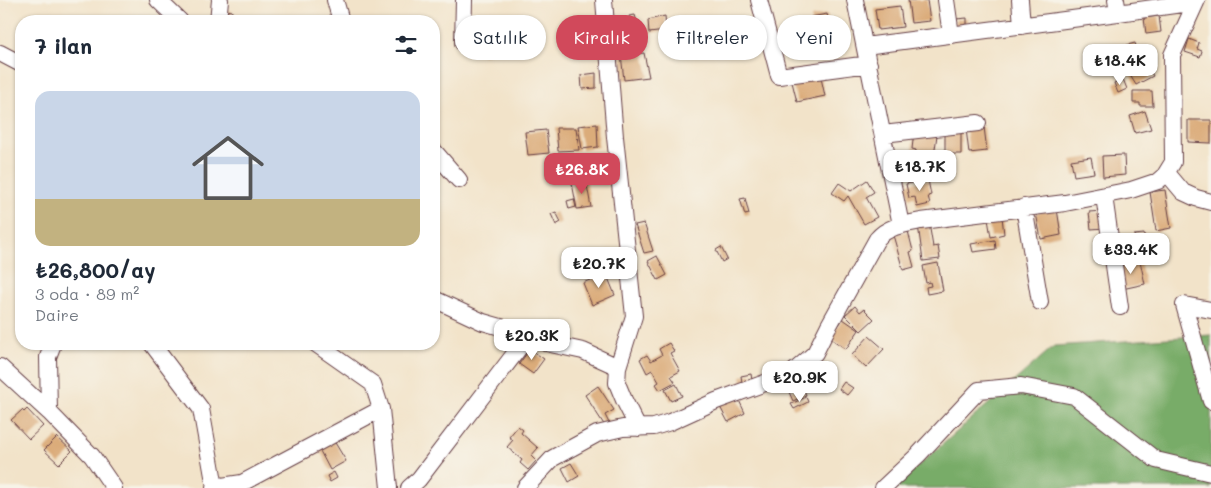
<!DOCTYPE html>
<html lang="tr">
<meta charset="utf-8">
<style>
:root{--surface:#fff;--page:#f2f2f3;--text:#1f2937;--muted:#747a83;--accent:#d1495b}
body{margin:0;font-family:Mali,sans-serif;background:var(--page);color:var(--text);height:100vh;display:flex;flex-direction:column;font-size:19px;white-space:nowrap}
*{box-sizing:border-box;margin:0}
p{font-size:16px;color:var(--muted)}
.icon{flex:none;width:28px;height:28px;fill:none;stroke:currentColor;stroke-width:2;stroke-linecap:round;stroke-linejoin:round}
.map{position:relative;flex:1;overflow:hidden}
.panel{position:absolute;left:15px;top:15px;width:425px;height:335px;display:flex;flex-direction:column;background:var(--surface);border-radius:20px;box-shadow:0 1px 4px #0004}
.panel>*{flex:none}
.top-card{position:absolute;left:455px;top:15px;width:475px;height:45px;display:flex;gap:10px}
.price{position:absolute;translate:-50% -42px;padding:0 11px;border-radius:10px;background:#fff;color:#222;font-size:16px;line-height:32px;filter:drop-shadow(0 1px 2px #0008)}
.price::after{content:'';position:absolute;left:50%;top:30px;width:15px;height:11px;margin-left:-8px;background:inherit;clip-path:polygon(0 0,100% 0,50% 100%)}
.price.selected{background:var(--accent);color:#fff}
ul{padding:0;list-style:none}
li{display:grid;align-content:center;gap:10px;height:265px;padding:0 20px}
li span{display:grid;place-items:center;height:155px;border-radius:15px;color:#555}
li>.icon{margin-inline-start:auto}
span .icon{width:90px;height:90px;fill:#fffc;stroke-width:1}
li b{font-size:21px}
h2{display:flex;justify-content:space-between;align-items:center;height:60px;padding:0 20px;font-size:21px}
.chip{padding:0 18px;border-radius:22px;background:var(--surface);box-shadow:0 1px 4px #0004;font-size:18px;line-height:45px}
.chip.selected{background:var(--accent);color:#fff}
.map>svg:first-child{display:block}
</style>
<div class="map">
<svg width="1211" height="488" viewBox="0 0 1211 488">
<rect width="100%" height="100%" fill="#f7f3e8"/>
<filter id="ink" filterUnits="userSpaceOnUse"><feTurbulence type="fractalNoise" baseFrequency=".02" numOctaves="2"/><feDisplacementMap in="SourceGraphic" scale="10" xChannelSelector="R" yChannelSelector="G"/><feConvolveMatrix kernelMatrix="1 2 1 2 8 2 1 2 1" color-interpolation-filters="sRGB"/></filter>
<filter id="wash" filterUnits="userSpaceOnUse"><feTurbulence type="fractalNoise" baseFrequency=".0096" numOctaves="4" result="noise"/><feDisplacementMap in="SourceGraphic" scale="20" xChannelSelector="R" yChannelSelector="G"/><feGaussianBlur stdDeviation="1.12" result="paint"/><feColorMatrix in="noise" values="0 0 0 0 0 0 0 0 0 0 0 0 0 0 0 0 0 1.4 0 .05"/><feComposite in="paint" operator="in"/></filter>
<g filter="url(#wash)">
<rect width="100%" height="100%" fill="#f2e3c9"/>
<!-- forest -->
<path fill="#78ac68" stroke="#61664a" d="M1211 335V488H893L1054 346Z"/>
<g id="blocks">
<!-- building -->
<path fill="#dbac7a" d="M908 0H927L930 21 911 23Z
M900 6 903 27 878 30 875 9Z
M224 10 232 11 230 21H222Z
M827 14 829 22 813 25 811 17Z
M635 15 637 22 630 23 629 16Z
M665 16 666 31 649 33 648 20Z
M1159 16 1161 32 1146 34 1144 18Z
M967 18V25L956 26V19Z
M634 26 636 51 622 52 617 30Z
M837 29 841 52 820 56 816 32Z
M489 31 492 37 500 33 506 45 483 56 475 39Z
M1189 39 1199 43 1197 49 1202 51 1200 57 1185 52Z
M1135 43 1138 52 1130 54 1127 45Z
M644 53 649 77 624 80 621 55Z
M1143 57 1153 76 1136 85 1125 67Z
M596 73V88L582 89 581 75Z
M811 78 812 80 821 78 825 96 797 102 792 82Z
M1123 79 1127 89 1118 93 1114 83Z
M1133 91H1152L1153 106H1140V103H1133Z
M1145 111 1151 129 1135 133 1130 116Z
M1188 120H1211V143L1188 142Z
M597 124 598 147 582 149 578 126Z
M984 127 987 151 969 153 966 129Z
M556 128H576L579 150 558 151Z
M546 130 549 153 528 155 525 132Z
M945 131H961V154H945Z
M914 132 937 135 933 163 915 160 916 150 912 149Z
M1124 155 1125 175 1103 177 1102 156Z
M1091 157 1094 173 1074 176 1071 160Z
M586 180 591 207 577 209 572 183Z
M867 180 874 192 866 197 877 217 864 224 848 196 844 201 832 193 839 183 851 191Z
M928 180 931 195 928 196 930 204 917 207 915 197 909 198 906 184Z
M1165 190 1171 228 1156 231 1150 192Z
M745 198 749 214 745 215 740 199Z
M574 199 576 207 569 209 567 201Z
M1057 209 1061 235 1041 239 1036 213Z
M1103 211 1105 228 1091 229 1089 212Z
M556 212 561 222 556 225 551 214Z
M1002 217 1004 234 991 237 988 219Z
M644 223 653 251 644 253 635 225Z
M929 223 933 247 938 246 940 259 923 261 918 225Z
M908 231 913 251 910 252 914 267 903 270 893 235Z
M1144 234 1146 252 1137 253 1134 235Z
M995 240 996 249 973 252 971 244Z
M1126 246 1128 255 1117 258 1115 249Z
M721 247 727 259 722 262 716 250Z
M657 256 667 275 658 280 648 261Z
M1140 261 1145 284 1122 289 1117 266Z
M938 263 943 291 927 294 926 287 931 286 930 282 926 283 923 266Z
M606 273 615 295 592 305 583 283Z
M855 306 860 312 864 309 874 319 861 331 845 315Z
M843 319 859 330 846 349 830 338Z
M869 336 884 349 866 368 852 355Z
M669 343 674 351 670 353 680 371 671 376 675 382 660 390 656 384 659 382 652 370 647 373 640 359 647 355 651 361 662 355 659 349Z
M530 349 544 359 533 374 519 364Z
M815 369 818 374 822 373 826 381 809 390 801 376Z
M751 374 752 380 742 382 741 376Z
M844 382 853 388 847 395 839 389Z
M676 384 682 396 671 401 665 390Z
M598 386 614 410 605 415 609 423 605 426 585 395Z
M802 386 806 395 793 401 789 392Z
M737 396 745 413 728 422 719 405Z
M806 397 808 402 794 409 791 404Z
M27 409 43 426 29 439 11 420 22 410 24 412Z
M518 426 523 430 521 433 538 448 531 456 536 461 528 470 520 463 522 460 507 447 513 440 509 437Z
M57 437 72 451 59 464 44 450Z
M334 441 346 461 330 470 319 449Z
M571 463 579 476 569 482 562 468Z
M334 472 337 478 330 482 327 476Z"/>
</g>
</g>
<g filter="url(#ink)">
<use href="#blocks" fill-opacity="0" stroke="#633c43" stroke-width="1"/>
<g fill="none" stroke-linecap="round" stroke-linejoin="round">
<defs>
<path id="minor" d="M158 0 180 21
M335 0 341 21
M604 0 615 137 634 316 618 367 617 383 624 400 638 428
M759 0 779 76 869 64
M855 0 901 225
M946 0 951 35
M1020 0 1022 26
M1116 0 1118 13 1196 2
M218 21 220 0
M463 43 464 0
M865 46 1118 13
M0 53 21 64
M883 134 978 123
M434 151 459 180
M1167 173 1183 192 1196 198 1211 202
M1104 196 1120 307
M1024 207 1040 302
M434 299 483 322 529 335 546 343 583 351 618 367
M1211 310 1184 305 1211 401
M152 344 201 409 215 487 214 488
M316 344 373 384 381 409 389 488
M0 367 49 412 92 456 114 488
M49 412 48 357 53 344
M215 487 242 483 381 409
M409 488 419 479 529 335
M525 488 553 458 597 434 623 428 654 427 670 422 716 401 792 373 815 353 828 327 877 239C888 226 905 224 921 221L1065 203 1131 190 1158 181 1165 175 1173 162 1172 55 1197 0
M883 488 918 455 979 390 1021 386 1074 396 1156 460 1211 473"/>
</defs>
<!-- minor casing -->
<use href="#minor" stroke="#633c43" stroke-width="18"/>
<!-- minor -->
<use href="#minor" stroke="#fff" stroke-width="16"/>
</g>
</g>
</svg>
<b class="price" style="left:1120px;top:86px">₺18.4K</b>
<b class="price" style="left:920px;top:192px">₺18.7K</b>
<b class="price selected" style="left:582px;top:195px">₺26.8K</b>
<b class="price" style="left:1131px;top:275px">₺33.4K</b>
<b class="price" style="left:599px;top:289px">₺20.7K</b>
<b class="price" style="left:532px;top:361px">₺20.3K</b>
<b class="price" style="left:800px;top:403px">₺20.9K</b>
<div class="top-card">
<a class="chip">Satılık</a>
<a class="chip selected">Kiralık</a>
<a class="chip">Filtreler</a>
<a class="chip">Yeni</a>
</div>
<section class="panel">
<h2>7 ilan<svg class="icon" aria-label="filters" viewBox="0 0 24 24"><path d="M4 7h16M4 17h16"/><circle cx="9" cy="7" r="2"/><circle cx="15" cy="17" r="2"/></svg></h2>
<ul>
<li><span style="background:linear-gradient(#c9d6e8 70%,#c2b280 0)"><svg class="icon" aria-label="home" viewBox="0 0 24 24"><path d="M3 11l9-7 9 7M6 9v11h12V9"/></svg></span><div><b>₺26,800/ay</b><p>3 oda · 89 m²</p><p>Daire</p></div></li>
</ul>
</section>
</div>
